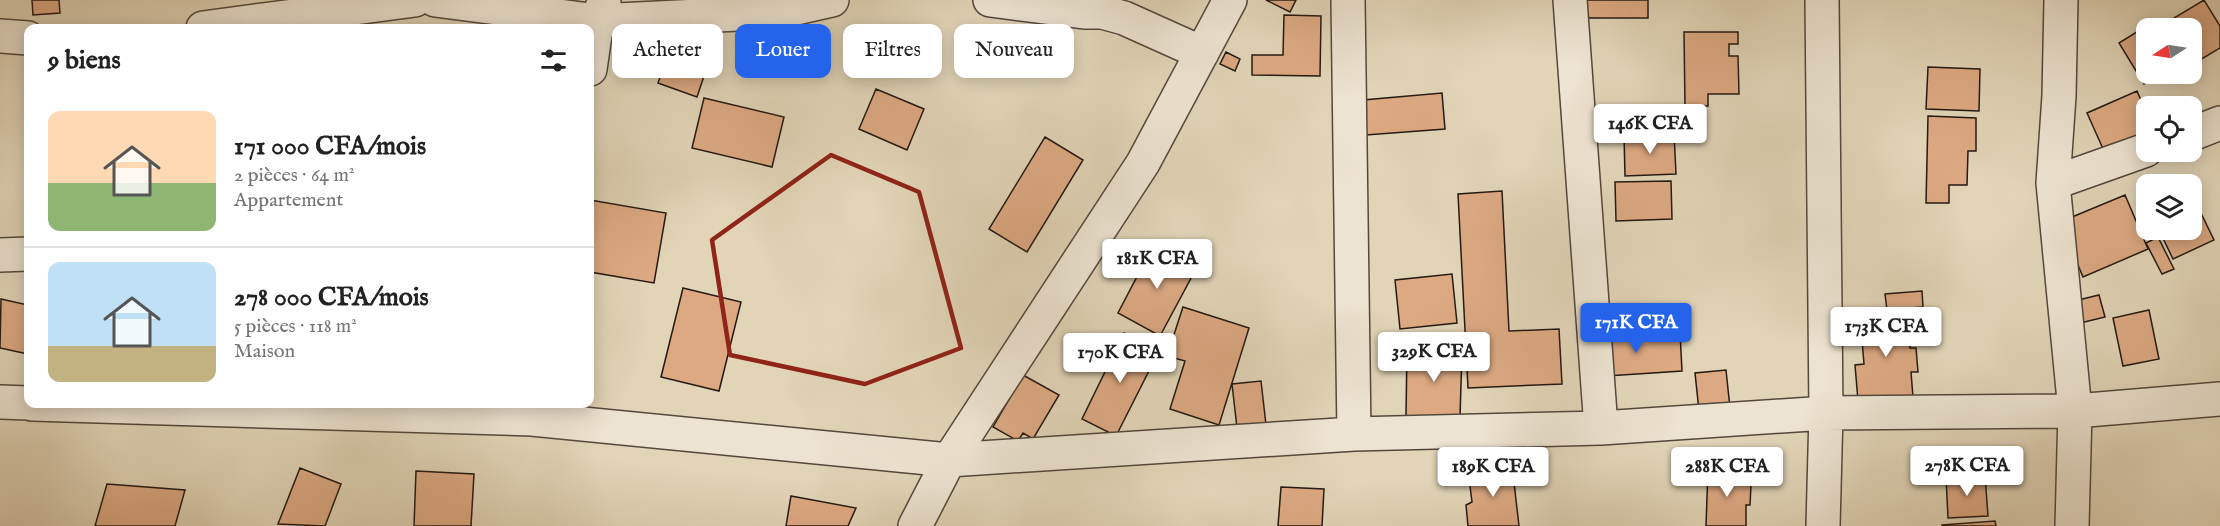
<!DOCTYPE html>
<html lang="fr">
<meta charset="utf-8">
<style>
:root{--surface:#fff;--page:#f2f2f2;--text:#222;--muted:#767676;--line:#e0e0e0;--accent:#2563eb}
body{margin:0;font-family:"IM FELL English",serif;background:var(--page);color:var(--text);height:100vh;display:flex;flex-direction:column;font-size:22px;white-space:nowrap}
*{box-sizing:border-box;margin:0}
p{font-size:20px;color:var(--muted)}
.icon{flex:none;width:33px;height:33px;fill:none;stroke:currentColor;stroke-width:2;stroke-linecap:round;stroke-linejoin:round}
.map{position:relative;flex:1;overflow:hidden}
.drawer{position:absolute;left:24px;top:24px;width:570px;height:384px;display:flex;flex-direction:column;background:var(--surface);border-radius:12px;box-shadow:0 3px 15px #0003}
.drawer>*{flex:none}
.banner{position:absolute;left:612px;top:24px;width:570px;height:54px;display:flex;gap:12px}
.needle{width:39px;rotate:258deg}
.controls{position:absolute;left:2136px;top:18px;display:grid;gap:12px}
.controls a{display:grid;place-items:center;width:66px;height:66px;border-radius:12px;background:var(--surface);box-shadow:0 3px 15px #0003;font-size:30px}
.price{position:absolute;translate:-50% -51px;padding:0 14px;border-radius:6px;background:#fff;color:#222;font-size:20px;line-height:39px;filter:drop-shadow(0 2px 3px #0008)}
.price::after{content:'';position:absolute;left:50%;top:36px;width:18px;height:14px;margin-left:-9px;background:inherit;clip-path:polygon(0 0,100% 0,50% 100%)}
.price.selected{background:var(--accent);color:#fff}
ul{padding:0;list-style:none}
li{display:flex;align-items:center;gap:18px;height:150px;padding:0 24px}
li+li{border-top:2px solid var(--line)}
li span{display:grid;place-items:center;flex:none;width:168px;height:120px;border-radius:12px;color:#555}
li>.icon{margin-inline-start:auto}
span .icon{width:72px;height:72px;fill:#fffc;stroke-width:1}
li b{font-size:26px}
h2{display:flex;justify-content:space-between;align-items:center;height:72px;padding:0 24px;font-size:26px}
.tag{padding:0 21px;border-radius:12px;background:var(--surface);box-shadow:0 3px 15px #0003;font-size:21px;line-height:54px}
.tag.selected{background:var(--accent);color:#fff}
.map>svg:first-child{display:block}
</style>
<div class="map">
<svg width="2220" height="526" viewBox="0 0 2220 526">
<rect width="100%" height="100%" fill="#e1d4b7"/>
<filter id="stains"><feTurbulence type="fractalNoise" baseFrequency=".00333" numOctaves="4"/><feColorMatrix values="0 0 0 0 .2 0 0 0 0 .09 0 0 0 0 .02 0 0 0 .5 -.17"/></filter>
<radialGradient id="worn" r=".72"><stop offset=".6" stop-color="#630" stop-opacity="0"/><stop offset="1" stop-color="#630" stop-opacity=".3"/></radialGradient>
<!-- building -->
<path fill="#dca982" stroke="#251913" stroke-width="1.5" d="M32 0H59L60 13 33 15Z
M1266 0H1296L1290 12Z
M1583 0H1648V18H1583Z
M2204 0 2220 26V48L2200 60 2192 46V28H2180L2174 18Z
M1284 15 1321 16 1320 76 1252 75V55H1283Z
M2151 23 2154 28H2146V74H2161L2144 84 2119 43Z
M1684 32H1738V44H1729V56H1738L1739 94H1708V106H1685Z
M674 38 712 52 697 97 658 83Z
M1226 52 1240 59 1235 71 1220 64Z
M1928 67 1980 69 1979 111 1926 109Z
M876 89 924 109 907 150 859 129Z
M2137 91 2146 112V131L2104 151 2087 113Z
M1442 93 1445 129 1366 135 1363 100Z
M704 98 784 117 772 167 692 148Z
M1928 116 1976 118V151H1968L1967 185H1949V203H1926Z
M1674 133 1676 174 1625 176 1624 135Z
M1045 137 1083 160 1027 252 989 229Z
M1671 181 1672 219 1616 221 1615 182Z
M1502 191 1509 331 1559 329 1562 384 1468 388 1458 194Z
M2125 195 2148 249 2083 277 2060 222Z
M590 200 666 213 654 283 590 272Z
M2195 201 2214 240 2173 259 2159 230H2192V203Z
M2158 237 2174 269 2162 274 2146 243Z
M1154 244 1197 267 1160 336 1118 313Z
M1452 274 1457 323 1400 329 1395 280Z
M683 288 741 302 719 391 661 377Z
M1922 291 1923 307 1887 310 1885 294Z
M2099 295 2105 317 2072 325 2066 303Z
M1 299 28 305V354L0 348Z
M1183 307 1249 328 1219 425 1170 409 1185 361 1167 356Z
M2149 310 2159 359 2123 366 2113 318Z
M1907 312 1910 348H1916L1918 372H1911L1913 397 1858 401 1855 365 1864 364 1860 315Z
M1680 332 1682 371 1592 377 1589 338Z
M1124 333 1159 351 1116 436 1082 419Z
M1407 349 1462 351 1460 417 1406 416Z
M1726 370 1730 408 1699 411 1695 373Z
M1023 375 1059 395 1033 439 1023 433 1018 441 993 427Z
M1261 381 1266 425 1237 428 1232 384Z
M1512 465 1519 526H1468L1466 505 1472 502 1468 470Z
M300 468 341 484 325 526 278 524Z
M1708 468 1748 471 1747 485H1751L1750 505H1746V526H1706Z
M416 471 474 474 471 526H414Z
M1985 475 1988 516 1948 518 1946 477Z
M107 484 185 490 175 526H95Z
M1281 487 1324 489 1322 526H1278Z
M791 496 856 508 848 526H786Z
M1995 521 1996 526H1942V525Z"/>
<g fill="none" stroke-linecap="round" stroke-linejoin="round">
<defs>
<path id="minor" d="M435 0 597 21 779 12 832 0
M990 0 1084 12H1102L1124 18 1202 53
M1348 0 1354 434
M1570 0 1601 428
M1822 0 1826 413 1823 526
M2061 0 2059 96 2053 183 2075 411 2072 526
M203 28 415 0
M0 36 28 38
M590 69 597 21 604 2
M2192 134 2220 123
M2053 183 2146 150
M0 255 28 254
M0 402 28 403
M32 404 532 419 949 460 1354 434 1601 428 1826 413 2075 411 2220 399
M915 526 949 460 1143 163 1230 0"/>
</defs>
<!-- minor casing -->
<use href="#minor" stroke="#54483c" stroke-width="36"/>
<!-- minor -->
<use href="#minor" stroke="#ece3d0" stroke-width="33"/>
</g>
<!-- marked area -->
<path fill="none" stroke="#8f2418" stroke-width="4.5" stroke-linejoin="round" d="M831 155 919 192 961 348 865 384 730 355 712 240Z"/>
<rect width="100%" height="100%" filter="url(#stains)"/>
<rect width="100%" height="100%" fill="url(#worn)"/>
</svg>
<div class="controls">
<a><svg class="needle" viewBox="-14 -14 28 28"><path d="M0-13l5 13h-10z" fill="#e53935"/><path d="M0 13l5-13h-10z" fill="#767676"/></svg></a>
<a><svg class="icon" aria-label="locate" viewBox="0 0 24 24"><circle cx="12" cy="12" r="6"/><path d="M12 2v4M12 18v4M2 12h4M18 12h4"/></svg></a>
<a><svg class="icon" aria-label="layers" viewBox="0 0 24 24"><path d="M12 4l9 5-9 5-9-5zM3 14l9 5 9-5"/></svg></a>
</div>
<b class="price" style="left:1650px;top:155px">146K CFA</b>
<b class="price" style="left:1157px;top:290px">181K CFA</b>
<b class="price selected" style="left:1636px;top:354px">171K CFA</b>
<b class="price" style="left:1886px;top:358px">173K CFA</b>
<b class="price" style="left:1434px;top:383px">329K CFA</b>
<b class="price" style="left:1120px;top:384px">170K CFA</b>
<b class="price" style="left:1967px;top:497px">278K CFA</b>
<b class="price" style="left:1493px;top:498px">189K CFA</b>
<b class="price" style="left:1727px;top:498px">288K CFA</b>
<div class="banner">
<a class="tag">Acheter</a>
<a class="tag selected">Louer</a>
<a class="tag">Filtres</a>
<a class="tag">Nouveau</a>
</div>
<section class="drawer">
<h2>9 biens<svg class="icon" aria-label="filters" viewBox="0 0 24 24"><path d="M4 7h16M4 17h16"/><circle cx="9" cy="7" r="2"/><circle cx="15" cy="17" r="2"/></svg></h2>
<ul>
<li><span style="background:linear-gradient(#ffd9b3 60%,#8fb573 0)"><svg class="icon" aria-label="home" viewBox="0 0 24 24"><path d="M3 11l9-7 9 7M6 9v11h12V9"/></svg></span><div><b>171 000 CFA/mois</b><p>2 pièces · 64 m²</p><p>Appartement</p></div></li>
<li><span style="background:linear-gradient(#bfe0f5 70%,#c2b280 0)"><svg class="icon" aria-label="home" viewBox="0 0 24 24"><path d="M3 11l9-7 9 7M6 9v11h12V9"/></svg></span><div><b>278 000 CFA/mois</b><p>5 pièces · 118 m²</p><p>Maison</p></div></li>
</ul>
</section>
</div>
